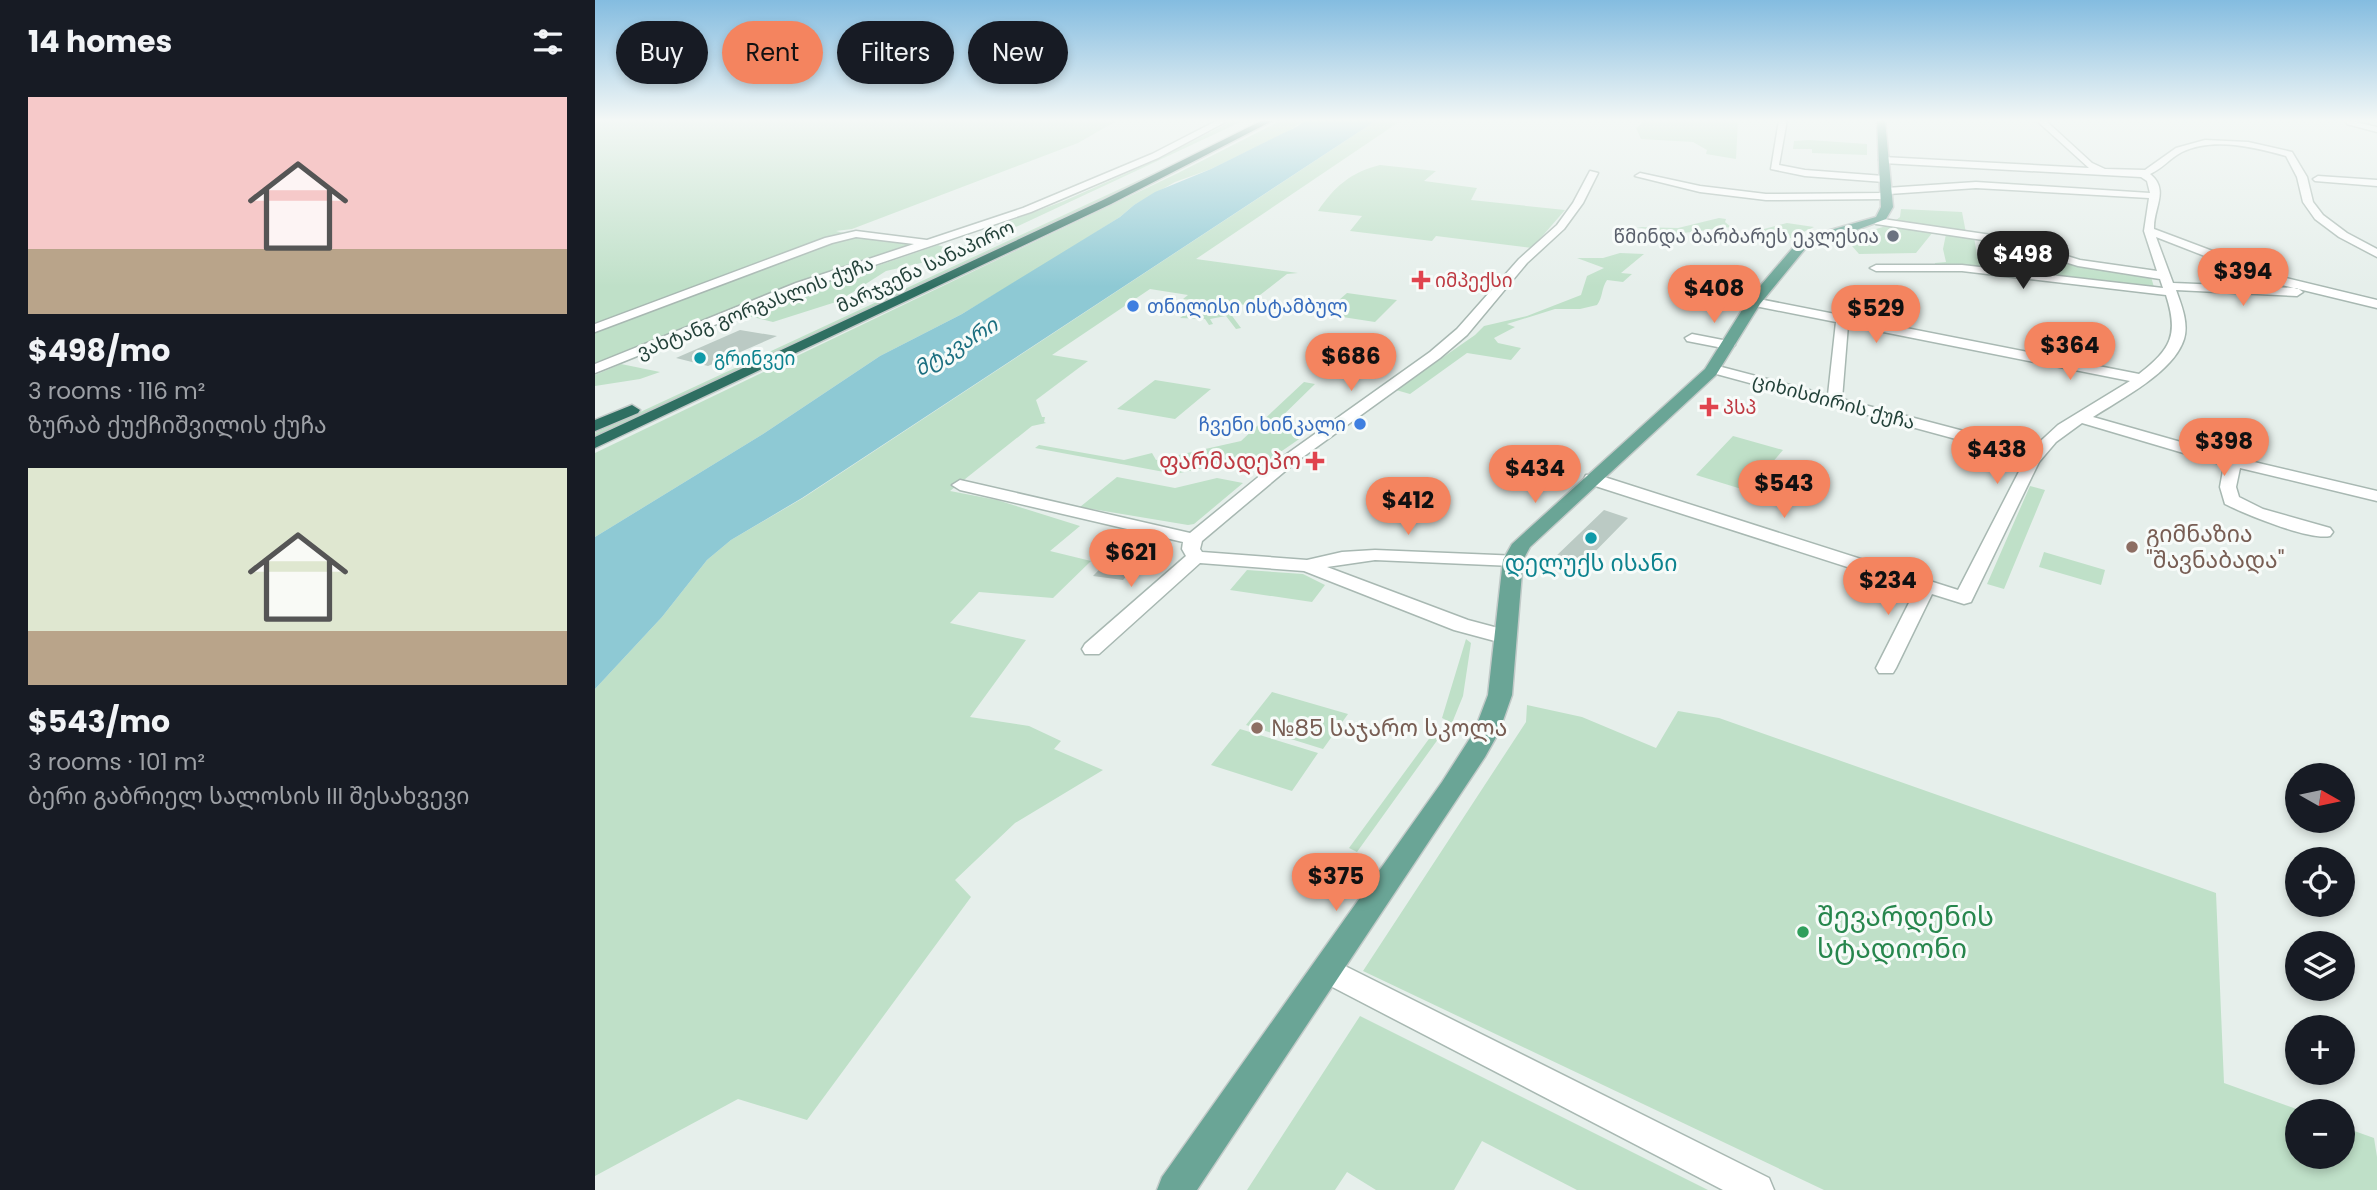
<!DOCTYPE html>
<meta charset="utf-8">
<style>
:root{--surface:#171b24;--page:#242831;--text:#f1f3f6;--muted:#9ea1a6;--accent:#f4845f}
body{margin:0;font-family:Poppins,"Noto Sans Georgian",sans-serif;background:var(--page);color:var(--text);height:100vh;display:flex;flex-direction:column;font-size:26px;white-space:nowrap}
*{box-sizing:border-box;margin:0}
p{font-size:23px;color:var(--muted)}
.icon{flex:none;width:38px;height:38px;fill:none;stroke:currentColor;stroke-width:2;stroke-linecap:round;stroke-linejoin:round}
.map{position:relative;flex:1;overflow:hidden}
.panel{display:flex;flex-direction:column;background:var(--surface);width:595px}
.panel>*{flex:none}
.hud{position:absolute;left:21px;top:21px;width:665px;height:63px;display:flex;gap:14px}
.needle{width:46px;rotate:99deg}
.tools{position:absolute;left:1690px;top:763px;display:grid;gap:14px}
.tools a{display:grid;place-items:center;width:70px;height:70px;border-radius:50%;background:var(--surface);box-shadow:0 4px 10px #0003;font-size:35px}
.price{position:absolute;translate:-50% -60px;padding:0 16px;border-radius:24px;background:var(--accent);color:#111;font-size:23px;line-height:46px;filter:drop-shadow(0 2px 4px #0008)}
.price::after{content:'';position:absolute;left:50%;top:42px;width:21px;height:16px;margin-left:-10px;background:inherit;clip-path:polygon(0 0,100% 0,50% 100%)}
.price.on{background:#222;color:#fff}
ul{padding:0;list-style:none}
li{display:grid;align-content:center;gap:14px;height:371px;padding:0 28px}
li span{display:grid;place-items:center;height:217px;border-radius:0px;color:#555}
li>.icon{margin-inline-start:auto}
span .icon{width:126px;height:126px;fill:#fffc;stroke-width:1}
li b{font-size:30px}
h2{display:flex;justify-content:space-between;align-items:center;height:84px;padding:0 28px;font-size:30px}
.pill{padding:0 24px;border-radius:32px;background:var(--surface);box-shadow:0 4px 10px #0003;font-size:24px;line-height:63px}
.pill.on{background:var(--accent);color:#111}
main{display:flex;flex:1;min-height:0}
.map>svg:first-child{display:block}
</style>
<main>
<section class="panel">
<h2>14 homes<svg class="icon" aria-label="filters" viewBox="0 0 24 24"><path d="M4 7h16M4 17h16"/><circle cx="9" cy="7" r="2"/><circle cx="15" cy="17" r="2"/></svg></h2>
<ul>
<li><span style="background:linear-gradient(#f6c9c9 70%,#b9a48a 0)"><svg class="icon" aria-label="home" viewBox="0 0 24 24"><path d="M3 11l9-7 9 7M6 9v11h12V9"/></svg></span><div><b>$498/mo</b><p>3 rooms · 116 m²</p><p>ზურაბ ქუქჩიშვილის ქუჩა</p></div></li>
<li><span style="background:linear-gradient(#dfe7d0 75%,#b9a48a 0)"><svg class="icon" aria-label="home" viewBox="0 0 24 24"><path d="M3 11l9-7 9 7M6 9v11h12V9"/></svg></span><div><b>$543/mo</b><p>3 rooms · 101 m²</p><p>ბერი გაბრიელ სალოსის III შესახვევი</p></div></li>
</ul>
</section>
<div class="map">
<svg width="1782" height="1190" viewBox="0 0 1782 1190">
<rect width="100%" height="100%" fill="#e6efeb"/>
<!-- green -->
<path fill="#bfe0c8" d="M0 120H523L483 143 257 229 241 231 265 237 325 244 0 366Z
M639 120H650L361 255 291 271 244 301 178 322 149 315 255 272 273 269 343 245 359 251 412 222 469 201 557 162Z
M666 120H671L465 220 0 436V433L600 154Z
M687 120H710L690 133 616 169 580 182 539 205 525 217 460 258 367 314 285 356 168 434 0 537V453L583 173Z
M782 120H807L601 259 703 273 692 274 652 305 588 299 593 295 555 289 457 355 493 361 441 400 447 417H450L449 422 451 423 437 426 355 491 402 500 485 526 455 551 496 561 458 598 384 592 355 623 431 640 375 717 434 726 466 741 459 749 508 770 420 823 360 880 376 897 212 1120 143 1099 0 1176V689L67 617 112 560 136 540 208 498Z
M1051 120H1143L1141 159 1111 154 1112 150 1098 142 1046 139 1041 128Z
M1214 140 1272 144V155L1217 153V149H1198L1199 141Z
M785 165 841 171 829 181 882 188 876 200 970 210 937 248 841 236 837 241 755 231 767 216 723 211C739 187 756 172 785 165Z
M1306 209 1367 212 1371 233 1296 224 1305 217Z
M1124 218 1131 219 1130 222 1136 227 1088 233 1070 241H1045L1065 238 1069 232 1041 227 1083 228Z
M1192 223 1219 227 1185 243 1163 237 1169 229Z
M1291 226 1338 232 1321 253 1264 254 1257 246 1238 242Z
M1351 234 1379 237 1382 255 1420 260V255L1454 258 1556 277 1559 287 1340 266V263L1351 262 1348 249Z
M1025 253 1049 254 1026 273 1037 274 1028 282 1012 280C1006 289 1008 297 1002 305L985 309H960L912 324 920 327 899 338 903 343 926 348 916 360 872 353 815 394 801 390 880 335 889 326 932 316 986 295 992 276 1009 268 982 258H1008Z
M752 293 802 300 780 322 728 314Z
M603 305 632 309 646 328 641 329 631 316 615 319 618 324 614 325 610 319 585 318Z
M26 364 65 372 45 379 0 386V375Z
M560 380 616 389 580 419 522 409Z
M709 382 720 384 674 429 710 435 661 469 627 464 580 474 440 448 444 445 529 460 557 453 561 460 646 441Z
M1138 436 1188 450 1153 491 1101 475Z
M522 477 580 488 622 478 648 483 599 524 593 525 485 507Z
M1435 486 1450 490 1409 589 1392 584Z
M1449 552 1510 570 1506 585 1444 567Z
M652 570 708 574 730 585 717 602 635 590Z
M871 639 876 643 868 696 857 723 847 718Z
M677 692 753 714 728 749 651 725Z
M932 705 987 717 1061 748 1083 711 1124 718 1621 893 1629 1083 1707 1111H1703V1157H1748V1127L1779 1138 1782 1157V1190H1229L768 971 931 722Z
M645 729 723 753 697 791 616 765Z
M839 732 846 735 762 852 754 848Z
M765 1016 1113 1190H982L887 1141 859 1190H781L752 1172 740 1190H652Z"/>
<!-- water -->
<path fill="#8ec9d4" d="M710 120H782L207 498 136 540 112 560 67 617 0 689V537L168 434 285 356 367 314 525 217 539 205 560 192 616 169 703 126Z"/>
<!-- building -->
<path fill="#bbcac4" d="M145 330 182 336 113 366 81 358Z
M1009 510 1033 518 984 568 959 558Z
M532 549 557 553 539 573 535 572 528 580 498 576 519 554Z"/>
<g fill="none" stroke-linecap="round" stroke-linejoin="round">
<defs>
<path id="minor" d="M623 120H634L563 158 436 212 209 289 0 373V364L201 283 319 244 261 237 237 243 0 332V324L230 238 261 231 332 240 428 208 557 154Z
M1184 120H1192L1184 165 1210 170 1289 176 1294 179 1289 182 1210 176 1176 169Z
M1441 120H1450L1497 163 1510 169 1550 170 1581 148 1610 140 1653 142 1697 152 1712 177 1718 202 1728 215 1752 233 1782 249V257L1744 237 1720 219 1708 202 1702 177 1691 156C1659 147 1618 137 1587 152 1575 158 1567 169 1555 174 1575 190 1558 208 1559 229L1687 277 1782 300V308L1679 283 1561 237 1578 283 1702 288 1708 292 1702 296 1581 290C1586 304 1594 323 1589 339 1579 372 1526 399 1498 417L1642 458 1782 491V501L1645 468 1641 487 1644 497 1668 509 1735 528 1738 532 1735 536C1715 541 1650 514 1630 504L1625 487 1629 465 1487 423 1461 442 1444 462 1376 602 1369 604 1337 594 1301 668 1298 673H1284L1281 668 1321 589 991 483 989 479 991 475H1003L1363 590 1431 458 1114 372 1112 369 1119 365 1233 395 1241 322 1155 305 1153 302 1159 298 1544 374C1576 349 1584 335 1571 295L1367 271H1281L1275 268 1281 265H1367L1568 288 1565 279 1483 266 1408 243 1281 224 1276 221 1281 218 1410 237 1485 260 1562 271 1549 231 1554 198 1381 188 1294 194 1296 196 1291 199 1171 200 1105 192 1040 176 1045 173 1105 186 1171 194 1288 193 1286 191 1291 188 1381 182 1555 193 1552 181 1546 177 1288 163 1284 160 1288 157 1494 168ZM1253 325 1535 381 1463 425 1437 449 1247 399Z
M1752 120 1782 127V132L1752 124Z
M995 171 1003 173 988 203 969 229 932 263 872 335 845 358 701 462 607 541 605 549 607 552 712 560 747 552 780 550 925 556 927 560 925 564 918 566 780 560 732 567 873 620 918 632 921 637 918 642 911 644 859 630 709 571 605 563 504 654H490L487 649 490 644 591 556 587 549 588 542 365 490 357 485 365 480 595 533 689 456 835 352 862 329 924 259 962 225 978 203Z
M1723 176 1782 180V186L1720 181 1718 179Z
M1097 334 1138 342 1140 345 1133 349 1092 341 1090 338Z
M732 957 1174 1178 1179 1190H1128L722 979 718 970 722 961Z"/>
<path id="major" d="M1282 120H1290L1298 207 1291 219 1210 249 1165 304 1121 375 935 547 928 560 917 695 904 732 890 757 602 1190H562L567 1177 847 782 879 732 893 695 908 560 917 544 1110 369 1154 299 1202 243 1218 235 1281 217 1286 207Z"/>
<path id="highway" d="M668 120H679L516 204 0 448V437L508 200Z
M37 405 45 410 43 413 0 431V420Z"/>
</defs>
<!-- minor casing -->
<use href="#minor" stroke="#a8b8b2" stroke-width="3"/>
<!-- major casing -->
<use href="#major" stroke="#c2cac8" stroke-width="3"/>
<!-- highway casing -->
<use href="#highway" stroke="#c2cac8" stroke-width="3"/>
<!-- minor -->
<use href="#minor" fill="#fff" fill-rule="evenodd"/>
<!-- major -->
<use href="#major" fill="#6aa596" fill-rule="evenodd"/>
<!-- highway -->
<use href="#highway" fill="#2f6f62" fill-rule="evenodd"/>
</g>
<!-- sky -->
<linearGradient id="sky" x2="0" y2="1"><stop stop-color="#84bce0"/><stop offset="0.42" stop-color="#f4f8f6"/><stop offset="1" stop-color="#f4f8f6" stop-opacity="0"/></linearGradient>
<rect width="1782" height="287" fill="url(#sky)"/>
<!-- markers -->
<circle fill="#6b7280" stroke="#f7fbf9" stroke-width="2.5" cx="1298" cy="236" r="7"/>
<g fill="#e0444e" stroke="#f7fbf9" stroke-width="2.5">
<path d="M822.5 269.5h7v7h7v7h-7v7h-7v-7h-7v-7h7z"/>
<path d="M1110.5 396.5h7v7h7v7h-7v7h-7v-7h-7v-7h7z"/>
<path d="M716.5 450.5h7v7h7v7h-7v7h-7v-7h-7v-7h7z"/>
</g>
<g fill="#3f7fe0" stroke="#f7fbf9" stroke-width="2.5">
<circle cx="538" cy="306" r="7"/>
<circle cx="765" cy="424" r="7"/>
</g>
<g fill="#0f9aa8" stroke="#f7fbf9" stroke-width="2.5">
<circle cx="105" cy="358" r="7"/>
<circle cx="996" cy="538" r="7"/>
</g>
<g fill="#8d6e63" stroke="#f7fbf9" stroke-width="2.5">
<circle cx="1537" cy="547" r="7"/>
<circle cx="662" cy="728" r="7"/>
</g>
<circle fill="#2e9e5b" stroke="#f7fbf9" stroke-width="2.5" cx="1208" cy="932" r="7"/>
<g text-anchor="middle" stroke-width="6" stroke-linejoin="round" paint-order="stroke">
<!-- far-worship labels -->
<g font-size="19" fill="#5b616d" stroke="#f7fbf9" text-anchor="end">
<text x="1284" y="243">წმინდა ბარბარეს ეკლესია</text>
</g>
<!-- far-street labels -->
<g font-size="19" fill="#24423a" stroke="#f7fbf9">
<text transform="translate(330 266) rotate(-25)" y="7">მარჯვენა სანაპირო</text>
<text transform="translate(160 307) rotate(-21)" y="7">ვახტანგ გორგასლის ქუჩა</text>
<text transform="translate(1239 401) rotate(15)" y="7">ციხისძირის ქუჩა</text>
</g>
<!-- far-health labels -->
<g font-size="19" fill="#be3a42" stroke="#f7fbf9" text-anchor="start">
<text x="840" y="287">იმპექსი</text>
<text x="1128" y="414">პსპ</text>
</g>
<!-- far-shop labels -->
<g font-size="19" fill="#366cbe" stroke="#f7fbf9" text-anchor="start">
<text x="552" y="313">თნილისი ისტამბულ</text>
<text x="751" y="431" text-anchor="end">ჩვენი ხინკალი</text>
</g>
<!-- far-culture labels -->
<g font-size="19" fill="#0d838f" stroke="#f7fbf9" text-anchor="start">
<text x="119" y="365">გრინვეი</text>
</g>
<!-- far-water labels -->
<g font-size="21" font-style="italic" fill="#1c6f80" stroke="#f7fbf9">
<text transform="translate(361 347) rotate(-31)" y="7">მტკვარი</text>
</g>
<!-- health labels -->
<g font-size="23" fill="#be3a42" stroke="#f7fbf9" text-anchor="end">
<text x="706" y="469">ფარმადეპო</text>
</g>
<!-- education labels -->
<g font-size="23" fill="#785e54" stroke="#f7fbf9" text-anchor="start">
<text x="1551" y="542">გიმნაზია<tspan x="1551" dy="26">"შავნაბადა"</tspan></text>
<text x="676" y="736">№85 საჯარო სკოლა</text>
</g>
<!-- culture labels -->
<g font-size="23" fill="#0d838f" stroke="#f7fbf9">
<text x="996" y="571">დელუქს ისანი</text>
</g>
<!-- near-leisure labels -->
<g font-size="28" fill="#27864d" stroke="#f7fbf9" text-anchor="start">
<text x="1222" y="926">შევარდენის<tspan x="1222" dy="32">სტადიონი</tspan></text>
</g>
</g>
</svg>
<div class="tools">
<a><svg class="needle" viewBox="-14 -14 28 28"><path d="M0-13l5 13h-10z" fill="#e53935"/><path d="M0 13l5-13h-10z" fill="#9ea1a6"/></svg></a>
<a><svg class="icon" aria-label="locate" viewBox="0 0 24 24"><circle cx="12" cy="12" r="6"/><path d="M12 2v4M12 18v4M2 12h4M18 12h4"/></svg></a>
<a><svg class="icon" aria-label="layers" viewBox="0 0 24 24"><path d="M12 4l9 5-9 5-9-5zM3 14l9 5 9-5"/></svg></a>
<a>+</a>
<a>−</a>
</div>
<b class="price on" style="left:1428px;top:291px">$498</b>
<b class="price" style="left:1648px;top:308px">$394</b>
<b class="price" style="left:1119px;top:325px">$408</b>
<b class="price" style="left:1281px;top:345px">$529</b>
<b class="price" style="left:1475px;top:382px">$364</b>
<b class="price" style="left:756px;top:393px">$686</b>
<b class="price" style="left:1629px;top:478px">$398</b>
<b class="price" style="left:1402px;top:486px">$438</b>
<b class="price" style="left:940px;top:505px">$434</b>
<b class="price" style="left:1189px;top:520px">$543</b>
<b class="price" style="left:813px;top:537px">$412</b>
<b class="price" style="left:536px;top:589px">$621</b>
<b class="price" style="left:1293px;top:617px">$234</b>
<b class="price" style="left:741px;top:913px">$375</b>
<div class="hud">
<a class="pill">Buy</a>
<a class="pill on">Rent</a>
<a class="pill">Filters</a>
<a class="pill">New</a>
</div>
</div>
</main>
